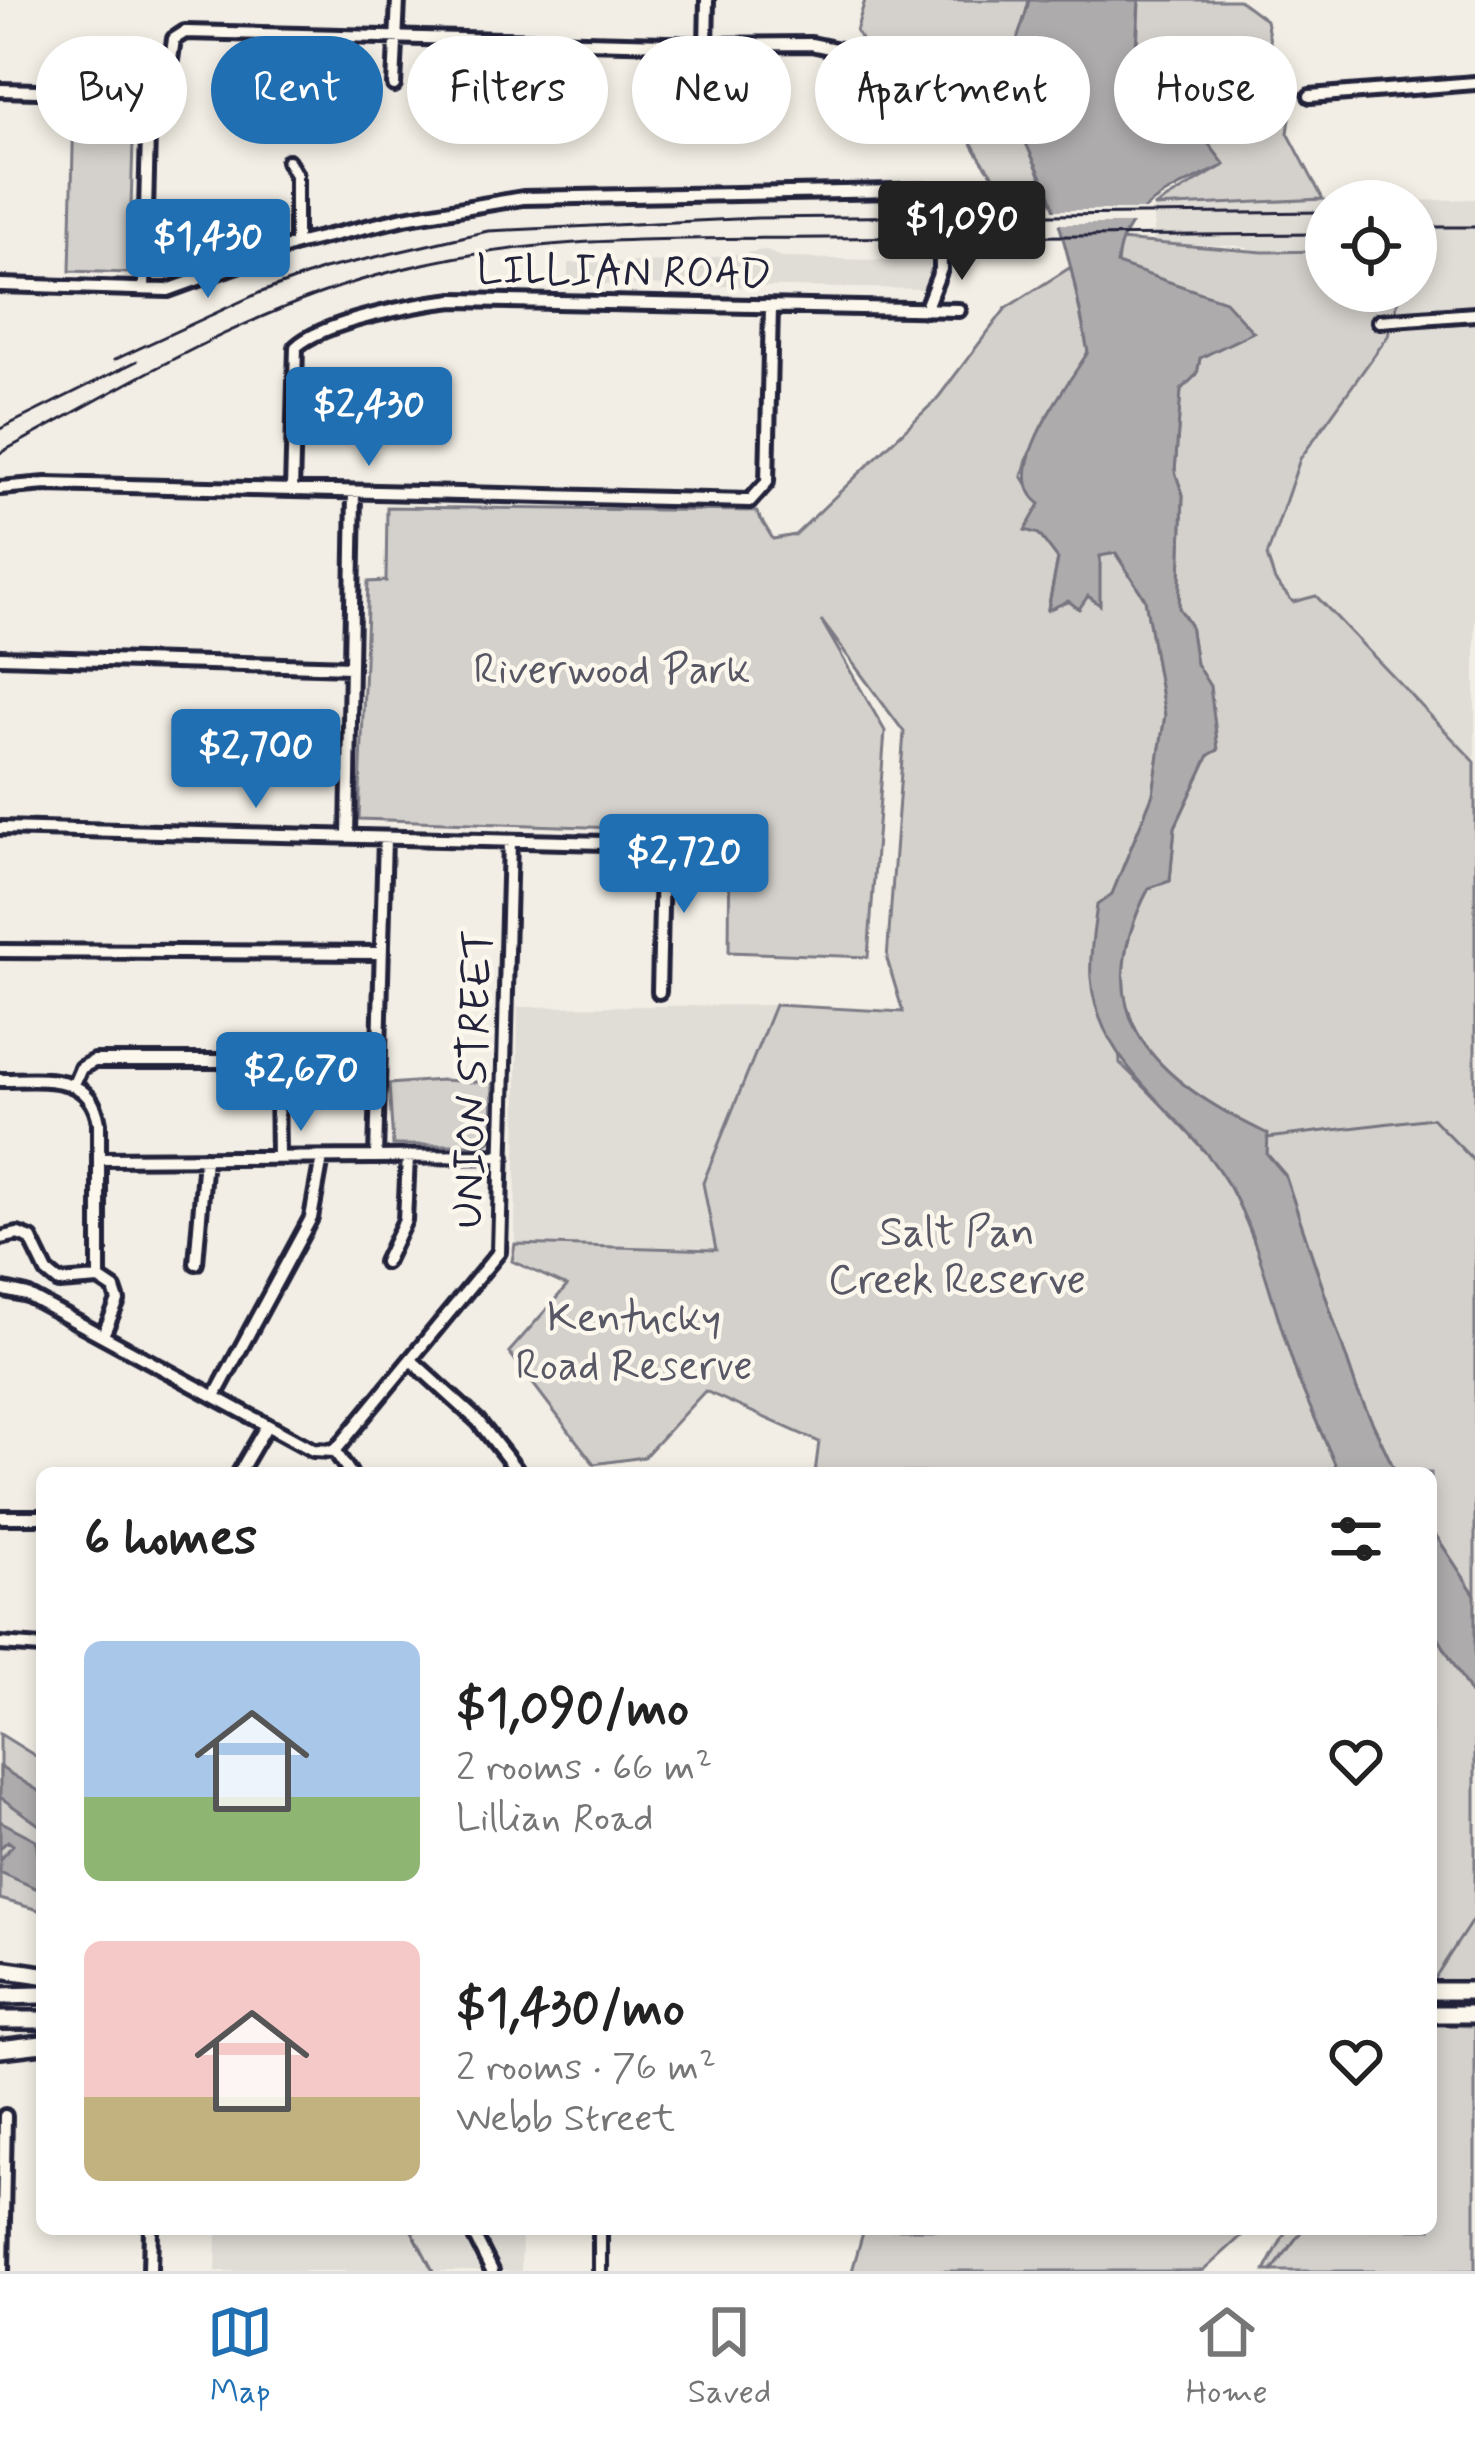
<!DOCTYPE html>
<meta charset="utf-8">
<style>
:root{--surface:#fff;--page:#f6f6f6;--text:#222;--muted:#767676;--line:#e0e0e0;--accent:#1f6fb2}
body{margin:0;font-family:Mynerve,sans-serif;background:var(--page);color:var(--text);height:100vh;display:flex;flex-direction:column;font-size:45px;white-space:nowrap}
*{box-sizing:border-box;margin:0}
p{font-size:39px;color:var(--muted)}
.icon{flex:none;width:66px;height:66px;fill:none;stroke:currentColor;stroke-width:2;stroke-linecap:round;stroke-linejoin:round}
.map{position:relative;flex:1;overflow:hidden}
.details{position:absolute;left:36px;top:1467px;width:1401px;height:768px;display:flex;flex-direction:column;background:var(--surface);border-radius:18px;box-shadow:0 6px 18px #0003}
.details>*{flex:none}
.banner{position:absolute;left:36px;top:36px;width:1404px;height:108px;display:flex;gap:24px}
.buttons{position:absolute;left:1305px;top:180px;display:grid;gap:24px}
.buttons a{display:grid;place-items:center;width:132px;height:132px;border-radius:50%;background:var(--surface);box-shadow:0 6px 18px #0003;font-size:60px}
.price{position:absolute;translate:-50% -102px;padding:0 27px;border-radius:12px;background:var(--accent);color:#fff;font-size:39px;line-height:78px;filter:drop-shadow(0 3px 6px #0008)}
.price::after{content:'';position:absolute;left:50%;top:72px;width:36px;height:27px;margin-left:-18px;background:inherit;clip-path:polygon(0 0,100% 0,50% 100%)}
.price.current{background:#222;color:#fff}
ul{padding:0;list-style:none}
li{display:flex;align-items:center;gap:36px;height:300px;padding:0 48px}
li span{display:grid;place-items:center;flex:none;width:336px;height:240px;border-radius:18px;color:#555}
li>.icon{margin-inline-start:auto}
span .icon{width:144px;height:144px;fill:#fffc;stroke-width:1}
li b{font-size:51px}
h2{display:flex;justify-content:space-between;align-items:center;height:144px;padding:0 48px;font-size:51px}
.tag{padding:0 42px;border-radius:54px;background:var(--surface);box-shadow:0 6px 18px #0003;font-size:42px;line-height:108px}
.tag.current{background:var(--accent);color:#fff}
.dock{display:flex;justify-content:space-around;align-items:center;height:168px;border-top:3px solid var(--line);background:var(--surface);font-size:33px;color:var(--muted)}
.dock a{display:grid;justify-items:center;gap:6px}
.dock .current{color:var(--accent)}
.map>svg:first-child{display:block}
</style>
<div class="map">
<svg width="1475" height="2271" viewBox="0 0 1475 2271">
<rect width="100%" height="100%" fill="#f2eee5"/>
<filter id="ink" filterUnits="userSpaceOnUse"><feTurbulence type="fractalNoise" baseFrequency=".00833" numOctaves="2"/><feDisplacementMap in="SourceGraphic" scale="24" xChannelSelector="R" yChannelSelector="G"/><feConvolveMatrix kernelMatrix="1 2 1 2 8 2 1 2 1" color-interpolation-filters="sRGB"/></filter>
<g filter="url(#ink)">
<!-- built -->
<path fill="#e0dcd6" d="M1323 199 1374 201H1326V251L1263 252 1238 246 1154 243V207Z
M1475 199V762L1316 596 1293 603 1275 581 1266 556 1300 459 1388 336 1401 291H1416L1414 201Z
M765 250 782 258 930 261V289L568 284V263L686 261Z
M775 1005 703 1183 717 1250 515 1244 518 1007Z
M217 2229H522L521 2271H216Z"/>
<!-- green -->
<path fill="#d4d1cc" stroke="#7b7a84" stroke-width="3" d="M865 0H1029L1024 138 1051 200C1004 192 990 179 969 138H913L866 62 865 46 856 31Z
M1139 0H1239L1266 20 1275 68 1294 91 1288 133 1323 199 1154 207 1224 165 1174 99 1155 86 1137 56Z
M74 108 134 109 129 273 70 271Z
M1119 240 1263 252 1326 251V291H1401L1388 336 1300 459 1267 556 1275 581 1293 602 1316 596 1475 762V1595L1431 1528V1473H1396L1357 1390 1285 1175 1267 1154V1134C1157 1080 1081 1017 1149 888L1170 881 1175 827 1209 754 1218 750 1209 686 1196 664 1190 625 1179 608 1183 495 1175 472 1181 389 1197 374 1200 358 1253 332 1117 264Z
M1071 267 1088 352 1029 454 1022 476 1040 504 1039 534 1058 559 1048 608 1088 596 1099 604 1100 555 1115 553 1145 599 1165 715 1153 794 1112 894 1120 1063 1200 1142 1232 1190 1256 1241 1298 1379 1339 1473H815L819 1442 705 1391 644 1457 594 1464 509 1352 567 1286 512 1261 515 1244 716 1250 703 1183 775 1005 903 1012 887 959 904 732 821 620 885 731 868 957 729 952 730 832 359 819 368 582 386 581 387 507 756 511 773 539 795 535 937 399 1006 308Z
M441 1080 493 1083 492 1139 485 1145H393L389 1084Z
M1431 1625 1475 1701V1981H1431Z
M0 1734 42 1760V1911L0 1899Z
M1431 2025 1475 2026V2271H1265L1287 2229H1431Z
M864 2229H1249L1203 2271H852Z"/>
<!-- water -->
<path fill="#aeabad" stroke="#76747f" stroke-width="3" d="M1029 0H1139L1136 46 1142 68 1174 99 1225 165C1178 188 1121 205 1117 264L1225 301 1253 332 1200 358 1197 374 1181 390 1175 472 1183 495 1179 608 1190 625 1196 664 1210 686 1218 750 1209 755 1175 827 1170 881 1149 888C1081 1017 1157 1081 1268 1134L1267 1154 1285 1175 1357 1390 1396 1473H1339C1326 1442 1311 1411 1299 1380 1276 1319 1264 1255 1235 1197 1195 1116 1098 1074 1091 978 1089 955 1094 929 1097 905L1112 894 1153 794 1165 715 1145 599 1116 553 1100 556V605L1088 596 1079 609 1068 601 1048 610 1058 559 1039 534 1025 530 1040 504C997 473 1067 387 1088 352 1078 299 1068 247 1050 196 1036 159 1010 123 1010 82 1009 52 1023 28 1029 0Z
M1431 1528 1475 1595V1701L1431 1625Z
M0 1767 42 1793V1827L0 1797Z
M0 1821 36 1840 42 1891 0 1872V1859L13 1845 8 1841 0 1848Z"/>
<!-- pier -->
<path fill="#f2eee5" d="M1048 210H1151L1138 224H1052Z"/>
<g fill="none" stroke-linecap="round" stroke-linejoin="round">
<!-- stream -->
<path stroke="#76747f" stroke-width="3" d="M1267 1138 1432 1118 1475 1162
M1432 1982 1475 1916
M411 2229 433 2271
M1272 2271 1303 2229"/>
<defs>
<path id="minor" d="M706 45 811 44 849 52
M394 85 398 0
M0 90 149 94 168 81 174 39 185 32 706 45 707 0
M1310 96 1475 83
M288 161 296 175V244
M0 285 168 290 296 244 404 218 523 198 951 190
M144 289 149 94
M925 310 941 269 940 194
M1379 321 1475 314
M0 488 46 484 750 501 767 482 771 307
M292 490 296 347C322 322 417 304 454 300L959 310
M0 657 351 667
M0 828 646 844 662 864 659 992
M348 837 354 492
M0 951 381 953
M0 1080C41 1080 91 1071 99 1123V1279L59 1282 47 1272 31 1239 18 1234 0 1238
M74 1084 81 1068 94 1061H269L277 1075 278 1158
M376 1156 385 838
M99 1159 503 1156
M385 1262 405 1220 408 1157
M196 1263 205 1158
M99 1279 114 1289 118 1301 103 1335
M0 1289 27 1295 313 1450 335 1451
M411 1360 478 1421 519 1473
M215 1396 311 1218 322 1158
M335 1451 499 1252 510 841
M335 1451 350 1473
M239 1473 267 1425
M0 1517H42
M0 1644 42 1647
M471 2229 492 2271
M2 2271 5 2116
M150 2271 151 2229
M600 2271V2229"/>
<path id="highway" d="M0 1969 42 1975
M1431 1991H1475
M0 1996 42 1995
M1431 2014H1475
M0 2020H42
M0 2049 42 2044"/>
</defs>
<!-- minor casing -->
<use href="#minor" stroke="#22223b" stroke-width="20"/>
<!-- highway casing -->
<use href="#highway" stroke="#22223b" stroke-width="24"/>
<!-- minor -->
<use href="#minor" stroke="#fbf7ec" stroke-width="10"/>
<!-- highway -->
<use href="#highway" stroke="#fbf7ec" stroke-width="15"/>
<!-- rail -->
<path stroke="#22223b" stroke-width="3" d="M1416 227H1475
M114 360 259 293 324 269 488 231 757 218 1326 212
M0 429 137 361
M0 453C126 385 254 306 394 271 535 234 683 239 827 238 993 237 1160 235 1326 234"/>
</g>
</g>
<g text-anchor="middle" stroke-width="9" stroke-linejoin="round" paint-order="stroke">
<!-- street labels -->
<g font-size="42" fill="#22223b" stroke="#fbf7ec">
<text transform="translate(624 270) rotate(1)" y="15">LILLIAN ROAD</text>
<text transform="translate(471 1079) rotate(-88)" y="15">UNION STREET</text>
</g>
<!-- park labels -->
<g font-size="42" fill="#575766" stroke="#fbf7ec">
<text x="612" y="683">Riverwood Park</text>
<text x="957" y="1245">Salt Pan<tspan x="957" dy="48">Creek Reserve</tspan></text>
<text x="634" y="1331">Kentucky<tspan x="634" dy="48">Road Reserve</tspan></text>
</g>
</g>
</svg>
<div class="buttons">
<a><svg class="icon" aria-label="locate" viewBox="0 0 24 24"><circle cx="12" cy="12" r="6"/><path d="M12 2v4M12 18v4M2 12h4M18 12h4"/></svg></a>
</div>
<b class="price current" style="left:962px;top:283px">$1,090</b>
<b class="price" style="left:208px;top:301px">$1,430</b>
<b class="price" style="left:369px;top:469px">$2,430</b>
<b class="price" style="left:256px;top:811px">$2,700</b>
<b class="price" style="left:684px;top:916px">$2,720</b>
<b class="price" style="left:301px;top:1134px">$2,670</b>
<div class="banner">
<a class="tag">Buy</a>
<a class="tag current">Rent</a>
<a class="tag">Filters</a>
<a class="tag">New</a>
<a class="tag">Apartment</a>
<a class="tag">House</a>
</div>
<section class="details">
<h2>6 homes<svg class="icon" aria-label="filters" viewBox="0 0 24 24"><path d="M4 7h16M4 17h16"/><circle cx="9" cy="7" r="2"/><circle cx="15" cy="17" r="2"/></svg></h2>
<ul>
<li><span style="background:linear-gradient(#a9c7e8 65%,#8fb573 0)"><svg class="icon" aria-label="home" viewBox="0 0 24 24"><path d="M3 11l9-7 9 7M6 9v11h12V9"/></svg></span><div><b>$1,090/mo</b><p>2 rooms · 66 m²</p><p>Lillian Road</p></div><svg class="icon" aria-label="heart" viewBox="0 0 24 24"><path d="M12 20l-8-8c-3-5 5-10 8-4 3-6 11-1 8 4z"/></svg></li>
<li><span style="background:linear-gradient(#f6c9c9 65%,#c2b280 0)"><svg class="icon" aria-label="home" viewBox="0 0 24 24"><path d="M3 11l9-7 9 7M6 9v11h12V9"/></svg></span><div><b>$1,430/mo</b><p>2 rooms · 76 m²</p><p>Webb Street</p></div><svg class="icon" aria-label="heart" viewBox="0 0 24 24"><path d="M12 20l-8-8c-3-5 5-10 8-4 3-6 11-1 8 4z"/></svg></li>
</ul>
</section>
</div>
<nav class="dock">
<a class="current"><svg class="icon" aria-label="map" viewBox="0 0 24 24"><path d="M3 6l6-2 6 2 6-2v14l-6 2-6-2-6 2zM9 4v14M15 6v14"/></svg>Map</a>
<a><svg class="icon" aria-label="saved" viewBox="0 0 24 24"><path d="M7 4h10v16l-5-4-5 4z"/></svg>Saved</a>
<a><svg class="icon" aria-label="home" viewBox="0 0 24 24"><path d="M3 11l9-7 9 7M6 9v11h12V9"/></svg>Home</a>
</nav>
